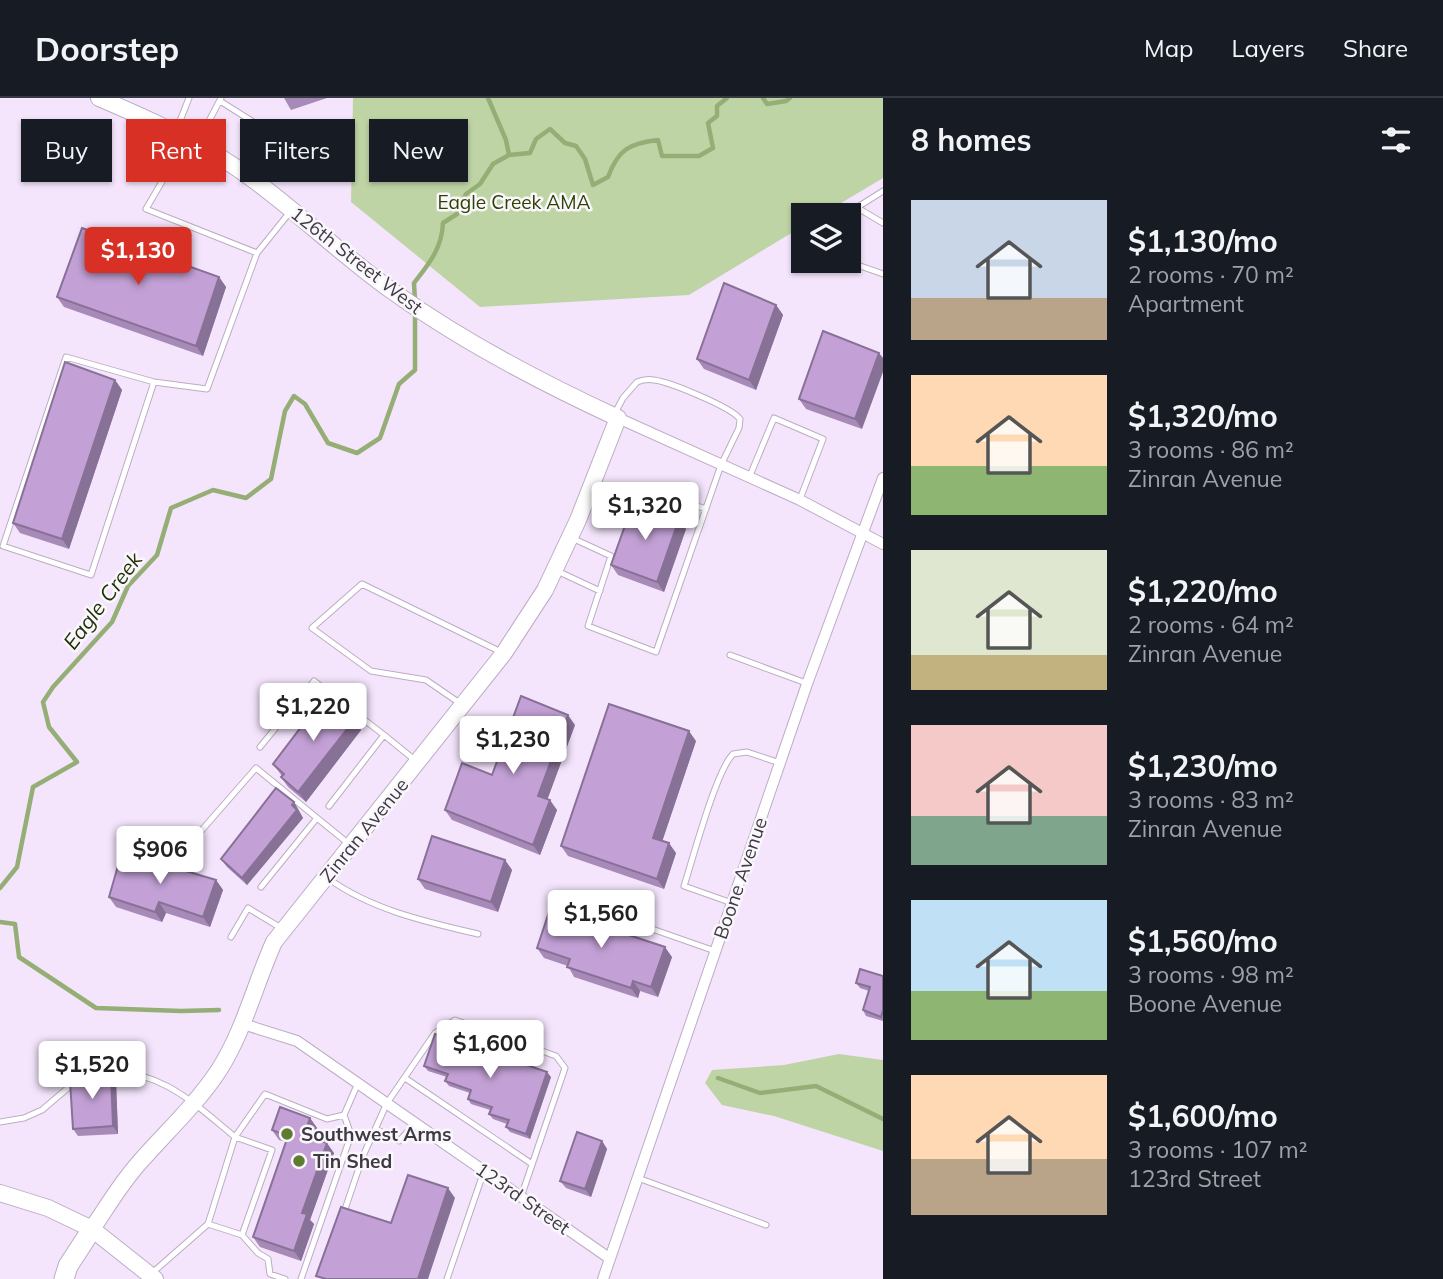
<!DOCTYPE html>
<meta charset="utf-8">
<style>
:root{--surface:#171b24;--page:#20242c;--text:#f1f3f6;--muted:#9ea1a6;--line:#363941;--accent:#d93025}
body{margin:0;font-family:Mulish,sans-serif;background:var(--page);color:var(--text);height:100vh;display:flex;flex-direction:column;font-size:26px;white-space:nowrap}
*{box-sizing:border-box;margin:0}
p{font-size:23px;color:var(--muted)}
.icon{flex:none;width:38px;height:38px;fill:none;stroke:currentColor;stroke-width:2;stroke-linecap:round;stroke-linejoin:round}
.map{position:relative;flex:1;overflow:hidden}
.sheet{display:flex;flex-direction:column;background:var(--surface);width:560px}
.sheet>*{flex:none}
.hud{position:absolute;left:21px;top:21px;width:665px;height:63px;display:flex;gap:14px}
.controls{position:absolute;left:791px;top:105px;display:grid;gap:14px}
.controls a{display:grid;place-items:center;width:70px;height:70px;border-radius:0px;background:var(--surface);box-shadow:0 2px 5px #0004;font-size:35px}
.price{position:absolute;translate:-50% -60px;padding:0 16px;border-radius:7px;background:#fff;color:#222;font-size:23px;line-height:46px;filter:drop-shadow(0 2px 4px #0008)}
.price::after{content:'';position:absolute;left:50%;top:42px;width:21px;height:16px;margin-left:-10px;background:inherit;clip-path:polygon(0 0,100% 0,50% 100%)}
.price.selected{background:var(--accent);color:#fff}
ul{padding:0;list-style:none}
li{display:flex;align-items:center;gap:21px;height:175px;padding:0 28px}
li span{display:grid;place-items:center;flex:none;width:196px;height:140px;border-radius:0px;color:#555}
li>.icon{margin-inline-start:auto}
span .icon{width:84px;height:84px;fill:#fffc;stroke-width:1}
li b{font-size:30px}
h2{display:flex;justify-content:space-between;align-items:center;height:84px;padding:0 28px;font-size:30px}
.tag{padding:0 24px;border-radius:0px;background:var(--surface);box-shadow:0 2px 5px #0004;font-size:24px;line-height:63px}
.tag.selected{background:var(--accent);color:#fff}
header{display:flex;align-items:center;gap:42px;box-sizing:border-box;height:98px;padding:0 35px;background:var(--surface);border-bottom:2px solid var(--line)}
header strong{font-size:33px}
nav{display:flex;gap:38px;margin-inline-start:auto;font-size:24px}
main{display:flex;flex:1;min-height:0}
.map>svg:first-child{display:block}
</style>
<header>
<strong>Doorstep</strong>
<nav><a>Map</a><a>Layers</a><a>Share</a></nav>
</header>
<main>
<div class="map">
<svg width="883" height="1181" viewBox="0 0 883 1181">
<rect width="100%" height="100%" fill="#f4e5fc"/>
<!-- green -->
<path fill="#bfd4a5" d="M353 0H883V80L821 117H803V128L689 197 480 209 351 104Z
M839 956 883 962V1053L774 1018 722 1007 705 985 712 972 784 967Z"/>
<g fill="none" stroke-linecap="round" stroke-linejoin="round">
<!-- stream -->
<path stroke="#95ae75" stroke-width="4.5" d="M488 0 506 42 509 57
M763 0 767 6 786 3 790 0
M415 203 414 185C429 166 442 150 443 125L457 116 466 96 480 86 493 66 509 57 530 55 536 41 550 31 565 45 576 48 585 61 593 87 608 79C618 52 629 45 658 42L662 58H699L713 50 708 25 717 18V8L727 0
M0 790 17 769 33 689 77 664 49 629 43 604 53 589 112 524 128 488 157 457 171 410 213 392 246 400 271 381 285 313 294 298 305 306 328 345 357 355 380 340 399 286 415 272V216
M0 824 15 826 19 859 96 910 181 913 219 912
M718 980 760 995 816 988 883 1021"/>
<defs>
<path id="lane" d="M220 3 301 54
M176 33 189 0
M185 44 146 111 257 155
M198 44 221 0
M856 109 883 125
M845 117 883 93
M846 163 883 176
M154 284 66 259 3 448 91 477 154 284 207 291 257 155 290 114
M749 380 774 320 823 341 800 401
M635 388 706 411
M572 440 611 458 588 528 656 554 721 367 739 330 740 321C731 309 670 284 654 282 648 281 642 282 637 284L623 300 615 315
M555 472 600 493
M730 557 806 585
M461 606 426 582 371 573 312 530 362 486 501 554
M260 649 314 583 384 637
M329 708 384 637 416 663
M201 733 256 670 317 720
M329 781C372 812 427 824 478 836
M261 789 317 720 349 746
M572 803 715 853
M732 805 684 788C693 760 716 673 733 656L747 654 780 665
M231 839 248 810 281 830
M104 976C158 968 197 1008 235 1039L265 996 327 1021 344 1017
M405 980 532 1066
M0 1024 24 1020 42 1012 75 984
M376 1031 399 1043 416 1025
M638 1080 766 1127
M343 1117 363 1058 387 1005 435 935 455 922 556 958 565 970 521 1099
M242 1137 258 1155 268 1161 270 1176 285 1181
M151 1176 208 1126 242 1137 272 1052 235 1039 208 1126
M301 1181 351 1037 344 1017 358 985
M447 1181 484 1073"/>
<path id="street" d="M618 320 800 402 883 446
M243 926 297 943 609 1160
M603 1181 807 586 883 380"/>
<path id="secondary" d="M0 1095 48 1110 92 1131 155 1181
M92 1131C107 1109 121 1085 139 1065 166 1034 196 1007 219 972 244 933 255 886 274 844L504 555 545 492 578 422 618 320C540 284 465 245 395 195 336 154 285 100 223 61 184 37 141 18 99 0"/>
<path id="highway" d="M64 1181 68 1168 92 1131"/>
</defs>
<!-- lane casing -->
<use href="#lane" stroke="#bbadc3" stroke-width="7"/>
<!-- street casing -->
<use href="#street" stroke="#bbadc3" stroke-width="12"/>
<!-- secondary casing -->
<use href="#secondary" stroke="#bbadc3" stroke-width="18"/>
<!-- highway casing -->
<use href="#highway" stroke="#bbadc3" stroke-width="21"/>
<!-- lane -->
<use href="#lane" stroke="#fff" stroke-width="5"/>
<!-- street -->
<use href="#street" stroke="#fff" stroke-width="10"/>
<!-- secondary -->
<use href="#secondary" stroke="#fff" stroke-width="16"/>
<!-- highway -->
<use href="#highway" stroke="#fff" stroke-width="19"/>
</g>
<!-- wall -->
<path fill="#a88ab8" d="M284 0H327L291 12Z
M219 179 226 189 203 258 64 209 57 199Z
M776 207 783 217 756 292 704 271 697 261Z
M823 233 862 331 806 311 799 301Z
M115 282 122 292 69 451 20 435 13 425Z
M686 431 664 494 618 477 611 467Z
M354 622 361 632 306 704 288 689 281 679 282 678 273 666Z
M575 627 547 701 557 712 540 757 452 722 445 712 492 677Z
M696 643 662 743 676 755 664 791 568 758 561 748Z
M294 704 303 720 247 787 227 769 221 761Z
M505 762 512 772 498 814 425 791 418 781Z
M216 782 223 792 210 829 166 815 162 824 116 809 109 799Z
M537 850 672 859 658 899 640 893 638 900 574 879 568 868 544 860Z
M883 878V923L866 918 863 912 869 893 860 890 856 885Z
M424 968 551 979 530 1041 510 1034 506 1029 507 1026 493 1021 489 1016 490 1012 471 1006 468 1001 470 995 449 988 445 983 447 979 428 973Z
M116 983 118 1036 78 1038 73 1031Z
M310 1020 317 1030 314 1040 334 1055 310 1122 314 1126 301 1163 260 1149 253 1139 286 1044 279 1042 272 1032Z
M602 1043 607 1051 591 1099 566 1090 560 1083Z"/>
<!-- shaded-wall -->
<path fill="#887196" d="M219 179 226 189 203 258 196 248Z
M776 207 783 217 756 292 749 282Z
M879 255 883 260V274L862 331 855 321Z
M115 282 122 292 69 451 62 441Z
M679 421 686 431 664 494 657 484Z
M568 617 575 627 545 708 538 698Z
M354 622 361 632 306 704 298 694Z
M689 633 696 643 660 750 653 740Z
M550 702 557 712 540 757 533 747Z
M294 704 303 720 247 787 242 780Z
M669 745 676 755 664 791 657 781Z
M505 762 512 772 498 814 491 804Z
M216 782 223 792 210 829 203 819Z
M159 804 166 815 162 824 155 814Z
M665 849 672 859 658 899 651 889Z
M633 883 640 893 638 900 631 890Z
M547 974 551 979 530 1041 526 1036Z
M111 975 116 983 118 1036 113 1028Z
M310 1020 317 1030 311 1047 304 1037Z
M602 1043 607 1051 591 1099 585 1091Z
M327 1045 334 1055 310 1122 314 1126 301 1163 294 1153 302 1115Z
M448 1090 455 1100 428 1181H418Z"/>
<!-- building -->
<path fill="#c3a1d6" stroke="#887196" stroke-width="2" d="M82 130 219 179 196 248 57 199Z
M724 185 776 207 749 282 697 261Z
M823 233 879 255 855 321 799 301Z
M65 264 115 282 62 441 13 425Z
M633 405 679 421 657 484 611 467Z
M326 596 354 622 298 694 281 679 284 676 273 666Z
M521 598 568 617 538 698 550 702 533 747 445 712 462 665 492 677Z
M609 606 689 633 653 740 669 745 657 781 561 748Z
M276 690 294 704 292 707 297 712 242 780 221 761Z
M432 738 505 762 491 804 418 781Z
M122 754 216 782 203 819 159 804 155 814 109 799Z
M550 811 665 849 651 889 633 883 631 890 567 869 570 861 537 850Z
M860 871 883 878V912L881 919 863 912 870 889 856 885Z
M435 936 547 974 526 1036 506 1029 509 1022 489 1016 492 1009 468 1001 471 992 445 983 448 976 424 968Z
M111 975 113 1028 73 1031 70 983 81 978Z
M280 1009 310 1020 304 1037 327 1045 302 1115 307 1116 294 1153 253 1139 288 1038 272 1032Z
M577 1034 602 1043 585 1091 560 1083Z
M408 1077 448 1090 418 1181H326L316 1178 341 1109 391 1125Z"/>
<!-- markers -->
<g fill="#5e7b31" stroke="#faf7fc" stroke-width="2.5">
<circle cx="287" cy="1036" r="7"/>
<circle cx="299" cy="1063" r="7"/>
</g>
<g text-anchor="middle" stroke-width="5" stroke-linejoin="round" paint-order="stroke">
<!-- park labels -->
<g font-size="19" fill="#2d4200" stroke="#faf7fc">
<text x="514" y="111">Eagle Creek AMA</text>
</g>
<!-- street labels -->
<g font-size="19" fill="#3f3943" stroke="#faf7fc">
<text transform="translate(357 162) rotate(38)" y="7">126th Street West</text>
<text transform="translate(364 732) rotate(-51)" y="7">Zinran Avenue</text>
<text transform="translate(740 780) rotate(-71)" y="7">Boone Avenue</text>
<text transform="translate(523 1100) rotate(35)" y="7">123rd Street</text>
</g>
<!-- poi labels -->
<g font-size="19" font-weight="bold" fill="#3f3943" stroke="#faf7fc" text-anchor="start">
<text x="301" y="1043">Southwest Arms</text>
<text x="313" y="1070">Tin Shed</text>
</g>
<!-- water labels -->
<g font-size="21" font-style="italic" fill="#213106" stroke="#faf7fc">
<text transform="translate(103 503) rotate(-53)" y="7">Eagle Creek</text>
</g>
</g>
</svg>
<div class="controls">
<a><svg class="icon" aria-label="layers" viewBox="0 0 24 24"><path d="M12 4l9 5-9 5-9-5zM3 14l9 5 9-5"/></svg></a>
</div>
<b class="price selected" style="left:138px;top:189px">$1,130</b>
<b class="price" style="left:645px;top:444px">$1,320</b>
<b class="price" style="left:313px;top:645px">$1,220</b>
<b class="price" style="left:513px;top:678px">$1,230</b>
<b class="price" style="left:160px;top:788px">$906</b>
<b class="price" style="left:601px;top:852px">$1,560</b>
<b class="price" style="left:490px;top:982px">$1,600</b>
<b class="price" style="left:92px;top:1003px">$1,520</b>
<div class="hud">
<a class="tag">Buy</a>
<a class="tag selected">Rent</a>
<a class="tag">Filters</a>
<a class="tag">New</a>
</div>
</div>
<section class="sheet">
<h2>8 homes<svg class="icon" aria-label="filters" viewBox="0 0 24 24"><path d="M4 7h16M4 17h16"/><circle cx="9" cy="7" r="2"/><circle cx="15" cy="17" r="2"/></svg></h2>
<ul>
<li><span style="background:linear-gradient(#c9d6e8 70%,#b9a48a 0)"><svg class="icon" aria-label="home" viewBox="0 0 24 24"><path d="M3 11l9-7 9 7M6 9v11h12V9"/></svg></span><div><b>$1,130/mo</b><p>2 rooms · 70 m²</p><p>Apartment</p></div></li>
<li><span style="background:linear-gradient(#ffd9b3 65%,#8fb573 0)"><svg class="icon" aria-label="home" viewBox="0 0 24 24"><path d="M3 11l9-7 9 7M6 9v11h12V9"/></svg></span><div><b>$1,320/mo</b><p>3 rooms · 86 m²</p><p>Zinran Avenue</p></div></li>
<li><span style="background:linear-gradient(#dfe7d0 75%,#c2b280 0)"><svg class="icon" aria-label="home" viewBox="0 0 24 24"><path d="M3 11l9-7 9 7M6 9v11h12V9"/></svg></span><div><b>$1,220/mo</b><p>2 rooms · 64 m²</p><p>Zinran Avenue</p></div></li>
<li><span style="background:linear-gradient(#f6c9c9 65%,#7fa58c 0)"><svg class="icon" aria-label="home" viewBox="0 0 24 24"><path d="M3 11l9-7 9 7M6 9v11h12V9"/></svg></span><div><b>$1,230/mo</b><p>3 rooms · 83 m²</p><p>Zinran Avenue</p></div></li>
<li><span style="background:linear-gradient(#bfe0f5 65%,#8fb573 0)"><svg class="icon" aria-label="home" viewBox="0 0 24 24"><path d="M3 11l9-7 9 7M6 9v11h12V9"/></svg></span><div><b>$1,560/mo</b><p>3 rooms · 98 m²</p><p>Boone Avenue</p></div></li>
<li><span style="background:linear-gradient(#ffd9b3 60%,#b9a48a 0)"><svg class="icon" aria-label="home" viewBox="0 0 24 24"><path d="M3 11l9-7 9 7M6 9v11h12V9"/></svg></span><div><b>$1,600/mo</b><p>3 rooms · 107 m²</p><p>123rd Street</p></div></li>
</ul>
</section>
</main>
